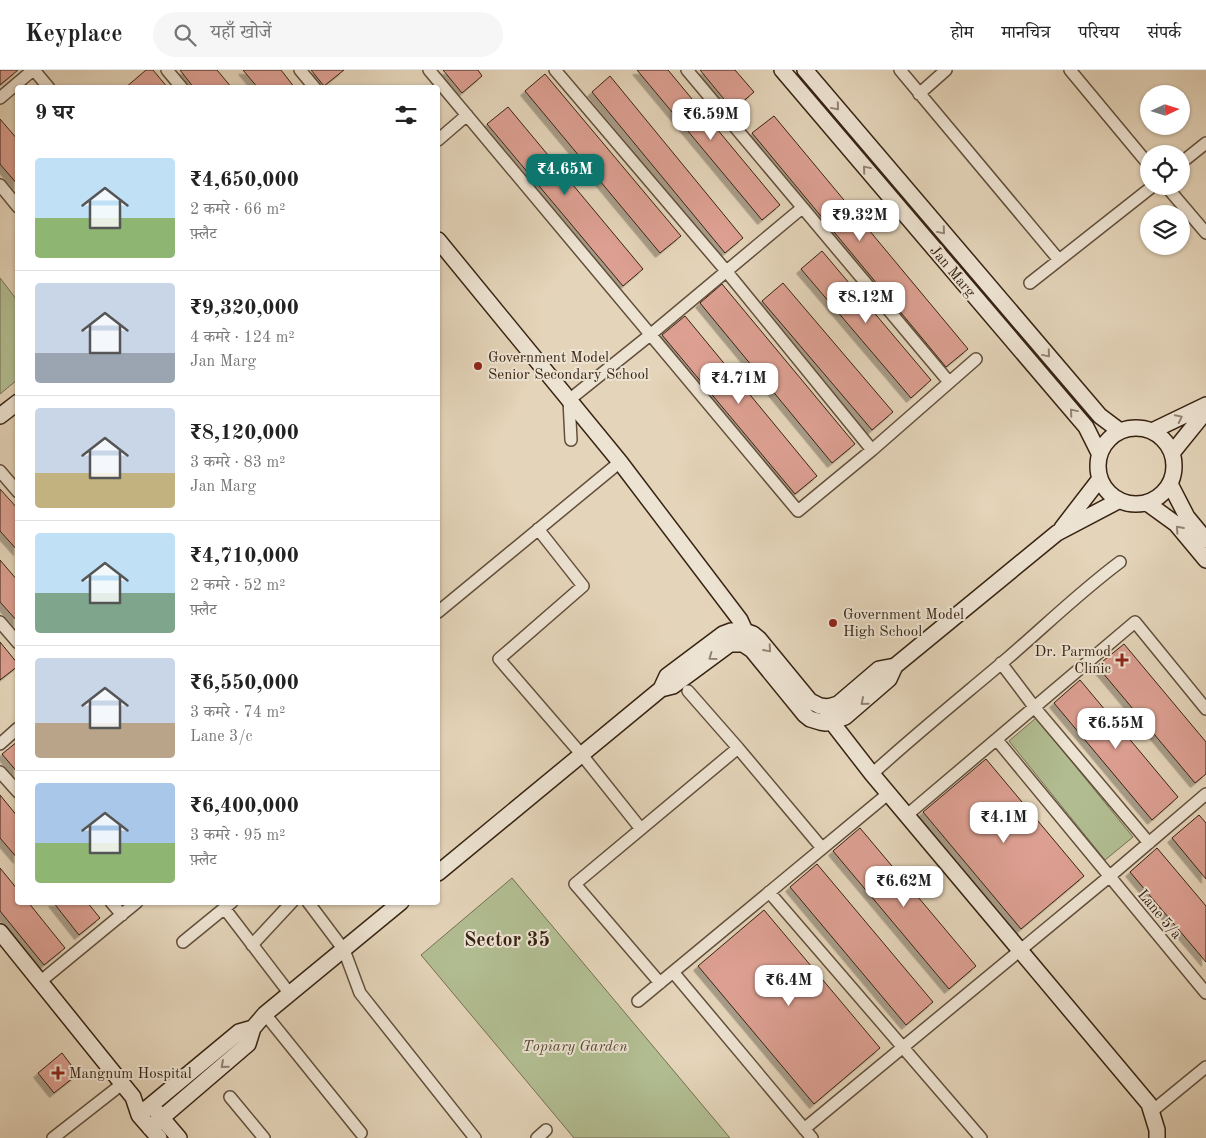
<!DOCTYPE html>
<html lang="hi">
<meta charset="utf-8">
<style>
:root{--surface:#fff;--page:#f6f6f6;--text:#222;--muted:#767676;--line:#e0e0e0;--accent:#0f766e}
body{margin:0;font-family:"Old Standard TT","Noto Serif Devanagari",serif;background:var(--page);color:var(--text);height:100vh;display:flex;flex-direction:column;font-size:19px;white-space:nowrap}
*{box-sizing:border-box;margin:0}
p{font-size:16px;color:var(--muted)}
.icon{flex:none;width:28px;height:28px;fill:none;stroke:currentColor;stroke-width:2;stroke-linecap:round;stroke-linejoin:round}
.map{position:relative;flex:1;overflow:hidden}
.drawer{position:absolute;left:15px;top:15px;width:425px;height:820px;display:flex;flex-direction:column;background:var(--surface);border-radius:5px;box-shadow:0 1px 4px #0004}
.drawer>*{flex:none}
.needle{width:32px;rotate:86deg}
.tools{position:absolute;left:1140px;top:15px;display:grid;gap:10px}
.tools a{display:grid;place-items:center;width:50px;height:50px;border-radius:50%;background:var(--surface);box-shadow:0 1px 4px #0004;font-size:25px}
.price{position:absolute;translate:-50% -42px;padding:0 11px;border-radius:10px;background:#fff;color:#222;font-size:16px;line-height:32px;filter:drop-shadow(0 1px 2px #0008)}
.price::after{content:'';position:absolute;left:50%;top:30px;width:15px;height:11px;margin-left:-8px;background:inherit;clip-path:polygon(0 0,100% 0,50% 100%)}
.price.on{background:var(--accent);color:#fff}
ul{padding:0;list-style:none}
li{display:flex;align-items:center;gap:15px;height:125px;padding:0 20px}
li+li{border-top:1px solid var(--line)}
li span{display:grid;place-items:center;flex:none;width:140px;height:100px;border-radius:5px;color:#555}
li>.icon{margin-inline-start:auto}
span .icon{width:60px;height:60px;fill:#fffc;stroke-width:1}
li b{font-size:21px}
h2{display:flex;justify-content:space-between;align-items:center;height:60px;padding:0 20px;font-size:21px}
header{display:flex;align-items:center;gap:30px;box-sizing:border-box;height:70px;padding:0 25px;background:var(--surface);border-bottom:1px solid var(--line)}
header strong{font-size:24px}
nav{display:flex;gap:28px;margin-inline-start:auto;font-size:18px}
.search{width:350px;height:45px;background:var(--page);display:flex;align-items:center;gap:12px;box-sizing:border-box;padding:0 18px;border-radius:28px;color:var(--muted);font-size:19px}
.map>svg:first-child{display:block}
</style>
<header>
<strong>Keyplace</strong>
<div class="search"><svg class="icon" aria-label="search" viewBox="0 0 24 24"><circle cx="10" cy="10" r="6"/><path d="M15 15l6 6"/></svg>यहाँ खोजें</div>
<nav><a>होम</a><a>मानचित्र</a><a>परिचय</a><a>संपर्क</a></nav>
</header>
<div class="map">
<svg width="1206" height="1068" viewBox="0 0 1206 1068">
<defs>
<filter id="shadow"><feDropShadow dx="-4.5" dy="4.5" stdDeviation="0" flood-color="#0004"/></filter>
</defs>
<rect width="100%" height="100%" fill="#e4d4b9"/>
<filter id="stains"><feTurbulence type="fractalNoise" baseFrequency=".004" numOctaves="4"/><feColorMatrix values="0 0 0 0 .2 0 0 0 0 .09 0 0 0 0 .02 0 0 0 .5 -.17"/></filter>
<radialGradient id="worn" r=".72"><stop offset=".6" stop-color="#630" stop-opacity="0"/><stop offset="1" stop-color="#630" stop-opacity=".3"/></radialGradient>
<!-- green -->
<path fill="#b1bd91" stroke="#747052" d="M0 208 17 230V310L0 324Z
M1036 648 1133 767 1105 790 1009 671Z
M512 808 730 1068H574L421 885Z"/>
<!-- building -->
<path fill="#dc9f91" stroke="#372312" filter="url(#shadow)" d="M0 0H18L0 15Z
M146 0H153L168 18H125Z
M180 0H217L232 18H194Z
M243 0H281L295 18H258Z
M311 0H344L324 16Z
M443 0H478L482 6 462 23Z
M637 0H668L780 135 762 150Z
M700 0H735L754 22 733 40Z
M545 4 681 166 660 183 525 21Z
M610 6 743 168 725 183 592 22Z
M508 37 643 199 623 216 487 54Z
M774 46 968 279 946 297 752 63Z
M0 49 18 70V115L0 94Z
M822 181 931 310 911 328 801 199Z
M783 213 893 342 872 360 762 231Z
M722 214 855 374 832 393 700 233Z
M685 246 817 406 795 424 662 265Z
M0 419 18 439V481L0 461Z
M0 490 18 511V552L0 532Z
M0 572 18 594V596L0 610Z
M1124 574 1206 672V704L1195 713 1097 596Z
M1080 610 1178 727 1152 750 1054 633Z
M18 671V703L2 684Z
M986 689 1084 806 1021 859 923 742Z
M0 725 18 747V789L0 768Z
M1199 745 1206 753V809L1172 768Z
M860 758 976 896 949 919 833 781Z
M1157 778 1206 836V892L1130 802Z
M817 794 933 932 906 955 790 817Z
M0 798 18 820V832H28L65 878 44 895 0 841Z
M53 832H87L100 848 79 865Z
M764 840 880 978 814 1034 698 896Z
M62 983 78 1004 54 1023 38 1003Z"/>
<g fill="none" stroke-linecap="round" stroke-linejoin="round">
<defs>
<path id="street" d="M34 0 49 18
M167 0 182 18
M300 0 315 18
M429 0 798 441 872 380 976 289
M555 0 727 202 872 380
M687 0 949 312
M900 0 1059 190
M1070 0 1149 95
M919 24 946 0
M0 28 33 0
M438 70 467 45
M1181 93 1206 73
M0 115 18 137
M1166 116 1206 163
M1030 213 1153 116
M571 370 569 330 650 265 802 138
M0 401 18 422
M538 459 583 516 499 589 582 685 641 759
M438 542 620 392
M0 552 18 573
M1001 593 1035 638 1149 773
M688 621 738 678
M997 670 1206 923
M0 674 18 658
M0 702 18 722
M872 704C917 663 963 626 1009 587 1046 555 1081 521 1120 492
M907 745 1135 552 1206 639
M769 822 981 1068
M111 832 122 845
M308 832 344 880 360 923 475 1068
M225 839 290 924
M183 872 232 832
M252 875 292 832
M673 902 812 1068
M41 911 137 832
M660 913 575 814 738 678 822 778
M638 931 889 723
M265 944 361 1063
M230 1027 264 1068
M1151 1042 1206 997
M804 1059 1110 806 1206 724
M53 1068 122 1014
M537 1068 546 1060"/>
<path id="secondary" d="M782 0 1086 357 1099 383
M805 0 1100 346 1120 361
M438 170 620 392 740 550 745 561 744 569
M0 346 18 332
M1098 396a38 38 0 1 1 76 0a38 38 0 1 1-76 0Z
M1152 361 1206 335
M1172 383 1206 341
M1170 414 1187 447 1206 470
M1147 433 1176 454 1206 490
M1062 458 1099 410
M661 619 673 616 730 574H743L752 580 805 645 810 649 820 652 826 653 845 647 889 609 895 596 1057 463 1118 431
M827 646 872 704 1149 1034 1157 1060V1068
M438 803 661 619 667 606 723 564 731 561 742 560 753 564 759 569 810 631 820 636 828 637 838 634 879 599 895 596
M0 862 133 1027 139 1045 159 1068
M156 1041 179 1068
M139 1045 239 962 253 958
M150 1058 248 974 253 958 265 944 401 832"/>
</defs>
<!-- street casing -->
<use href="#street" stroke="#624f3c" stroke-width="14"/>
<!-- secondary casing -->
<use href="#secondary" stroke="#372312" stroke-width="18"/>
<!-- street -->
<use href="#street" stroke="#ede3d2" stroke-width="11"/>
<!-- secondary -->
<use href="#secondary" stroke="#ede3d2" stroke-width="15"/>
</g>
<!-- one-way arrows -->
<defs><path id="oneway-chevron" d="M-2-3.5L2.5 0L-2 3.5" fill="none" stroke-width="1.6" stroke-linecap="round" stroke-linejoin="round" transform="scale(1.25)"/></defs>
<g stroke="#928372">
<use href="#oneway-chevron" transform="translate(836 37) rotate(50)"/>
<use href="#oneway-chevron" transform="translate(866 99) rotate(-130)"/>
<use href="#oneway-chevron" transform="translate(942 161) rotate(50)"/>
<use href="#oneway-chevron" transform="translate(1047 284) rotate(50)"/>
<use href="#oneway-chevron" transform="translate(1073 342) rotate(-130)"/>
<use href="#oneway-chevron" transform="translate(1179 348) rotate(-26)"/>
<use href="#oneway-chevron" transform="translate(1179 459) rotate(-132)"/>
<use href="#oneway-chevron" transform="translate(768 579) rotate(49)"/>
<use href="#oneway-chevron" transform="translate(712 587) rotate(144)"/>
<use href="#oneway-chevron" transform="translate(864 632) rotate(139)"/>
<use href="#oneway-chevron" transform="translate(224 995) rotate(139)"/>
</g>
<!-- markers -->
<g fill="#8f2418" stroke="#ede3d2" stroke-width="2">
<circle cx="478" cy="296" r="5"/>
<circle cx="833" cy="553" r="5"/>
<path d="M1119.5 582.5h5v5h5v5h-5v5h-5v-5h-5v-5h5z"/>
<path d="M55.5 995.5h5v5h5v5h-5v5h-5v-5h-5v-5h5z"/>
</g>
<g text-anchor="middle" stroke-width="4" stroke-linejoin="round" paint-order="stroke">
<!-- street labels -->
<g font-size="15" fill="#372312" stroke="#ede3d2">
<text transform="translate(953 201) rotate(50)" y="5">Jan Marg</text>
<text transform="translate(1160 844) rotate(50)" y="5">Lane 5/a</text>
</g>
<!-- poi labels -->
<g font-size="15" fill="#372312" stroke="#ede3d2" text-anchor="start">
<text x="488" y="292">Government Model<tspan x="488" dy="17">Senior Secondary School</tspan></text>
<text x="843" y="549">Government Model<tspan x="843" dy="17">High School</tspan></text>
<text x="1111" y="586" text-anchor="end">Dr. Parmod<tspan x="1111" dy="17">Clinic</tspan></text>
<text x="69" y="1008">Mangnum Hospital</text>
</g>
<!-- park labels -->
<g font-size="15" font-style="italic" fill="#564a32" stroke="#ede3d2">
<text x="575" y="981">Topiary Garden</text>
</g>
<!-- district labels -->
<g font-size="20" font-weight="bold" fill="#372312" stroke="#ede3d2">
<text x="507" y="876">Sector 35</text>
</g>
</g>
<rect width="100%" height="100%" filter="url(#stains)"/>
<rect width="100%" height="100%" fill="url(#worn)"/>
</svg>
<div class="tools">
<a><svg class="needle" viewBox="-14 -14 28 28"><path d="M0-13l5 13h-10z" fill="#e53935"/><path d="M0 13l5-13h-10z" fill="#767676"/></svg></a>
<a><svg class="icon" aria-label="locate" viewBox="0 0 24 24"><circle cx="12" cy="12" r="6"/><path d="M12 2v4M12 18v4M2 12h4M18 12h4"/></svg></a>
<a><svg class="icon" aria-label="layers" viewBox="0 0 24 24"><path d="M12 4l9 5-9 5-9-5zM3 14l9 5 9-5"/></svg></a>
</div>
<b class="price" style="left:711px;top:71px">₹6.59M</b>
<b class="price on" style="left:565px;top:126px">₹4.65M</b>
<b class="price" style="left:860px;top:172px">₹9.32M</b>
<b class="price" style="left:866px;top:254px">₹8.12M</b>
<b class="price" style="left:739px;top:335px">₹4.71M</b>
<b class="price" style="left:1116px;top:680px">₹6.55M</b>
<b class="price" style="left:1004px;top:774px">₹4.1M</b>
<b class="price" style="left:904px;top:838px">₹6.62M</b>
<b class="price" style="left:789px;top:937px">₹6.4M</b>
<section class="drawer">
<h2>9 घर<svg class="icon" aria-label="filters" viewBox="0 0 24 24"><path d="M4 7h16M4 17h16"/><circle cx="9" cy="7" r="2"/><circle cx="15" cy="17" r="2"/></svg></h2>
<ul>
<li><span style="background:linear-gradient(#bfe0f5 60%,#8fb573 0)"><svg class="icon" aria-label="home" viewBox="0 0 24 24"><path d="M3 11l9-7 9 7M6 9v11h12V9"/></svg></span><div><b>₹4,650,000</b><p>2 कमरे · 66 m²</p><p>फ़्लैट</p></div></li>
<li><span style="background:linear-gradient(#c9d6e8 70%,#9aa5b1 0)"><svg class="icon" aria-label="home" viewBox="0 0 24 24"><path d="M3 11l9-7 9 7M6 9v11h12V9"/></svg></span><div><b>₹9,320,000</b><p>4 कमरे · 124 m²</p><p>Jan Marg</p></div></li>
<li><span style="background:linear-gradient(#c9d6e8 65%,#c2b280 0)"><svg class="icon" aria-label="home" viewBox="0 0 24 24"><path d="M3 11l9-7 9 7M6 9v11h12V9"/></svg></span><div><b>₹8,120,000</b><p>3 कमरे · 83 m²</p><p>Jan Marg</p></div></li>
<li><span style="background:linear-gradient(#bfe0f5 60%,#7fa58c 0)"><svg class="icon" aria-label="home" viewBox="0 0 24 24"><path d="M3 11l9-7 9 7M6 9v11h12V9"/></svg></span><div><b>₹4,710,000</b><p>2 कमरे · 52 m²</p><p>फ़्लैट</p></div></li>
<li><span style="background:linear-gradient(#c9d6e8 65%,#b9a48a 0)"><svg class="icon" aria-label="home" viewBox="0 0 24 24"><path d="M3 11l9-7 9 7M6 9v11h12V9"/></svg></span><div><b>₹6,550,000</b><p>3 कमरे · 74 m²</p><p>Lane 3/c</p></div></li>
<li><span style="background:linear-gradient(#a9c7e8 60%,#8fb573 0)"><svg class="icon" aria-label="home" viewBox="0 0 24 24"><path d="M3 11l9-7 9 7M6 9v11h12V9"/></svg></span><div><b>₹6,400,000</b><p>3 कमरे · 95 m²</p><p>फ़्लैट</p></div></li>
</ul>
</section>
</div>
